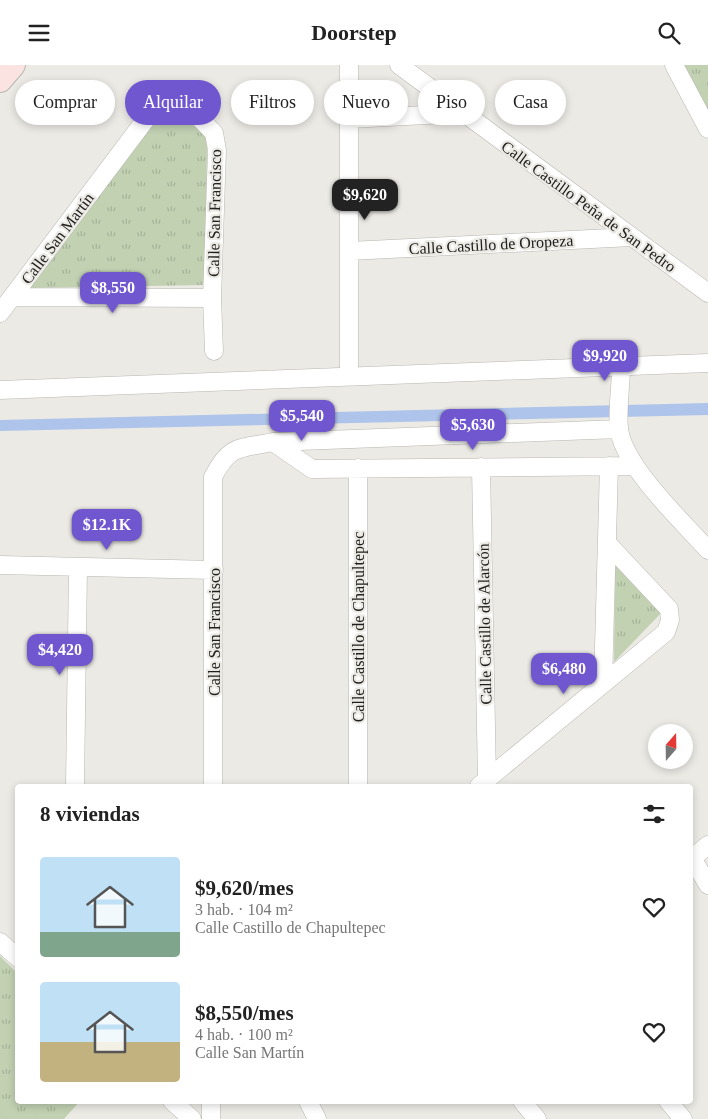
<!DOCTYPE html>
<html lang="es">
<meta charset="utf-8">
<style>
:root{--surface:#fff;--page:#f6f6f6;--text:#222;--muted:#767676;--accent:#7056cf}
body{margin:0;font-family:"Times New Roman",serif;background:var(--page);color:var(--text);height:100vh;display:flex;flex-direction:column;font-size:19px;white-space:nowrap}
*{box-sizing:border-box;margin:0}
p{font-size:16px;color:var(--muted)}
.icon{flex:none;width:28px;height:28px;fill:none;stroke:currentColor;stroke-width:2;stroke-linecap:round;stroke-linejoin:round}
.map{position:relative;flex:1;overflow:hidden}
.panel{position:absolute;left:15px;top:719px;width:678px;height:320px;display:flex;flex-direction:column;background:var(--surface);border-radius:5px;box-shadow:0 2px 8px #0003}
.panel>*{flex:none}
.hud{position:absolute;left:15px;top:15px;width:679px;height:45px;display:flex;gap:10px}
.needle{width:32px;rotate:20deg}
.buttons{position:absolute;left:648px;top:659px;display:grid;gap:10px}
.buttons a{display:grid;place-items:center;width:45px;height:45px;border-radius:50%;background:var(--surface);box-shadow:0 2px 8px #0003;font-size:25px}
.price{position:absolute;translate:-50% -42px;padding:0 11px;border-radius:10px;background:var(--accent);color:#fff;font-size:16px;line-height:32px;filter:drop-shadow(0 1px 2px #0008)}
.price::after{content:'';position:absolute;left:50%;top:30px;width:15px;height:11px;margin-left:-8px;background:inherit;clip-path:polygon(0 0,100% 0,50% 100%)}
.price.selected{background:#222;color:#fff}
ul{padding:0;list-style:none}
li{display:flex;align-items:center;gap:15px;height:125px;padding:0 25px}
li span{display:grid;place-items:center;flex:none;width:140px;height:100px;border-radius:5px;color:#555}
li>.icon{margin-inline-start:auto}
span .icon{width:60px;height:60px;fill:#fffc;stroke-width:1}
li b{font-size:21px}
h2{display:flex;justify-content:space-between;align-items:center;height:60px;padding:0 25px;font-size:21px}
.tag{padding:0 18px;border-radius:22px;background:var(--surface);box-shadow:0 2px 8px #0003;font-size:18px;line-height:45px}
.tag.selected{background:var(--accent);color:#fff}
header{display:flex;justify-content:space-between;align-items:center;height:65px;padding:0 25px;background:var(--surface);font-size:22px;font-weight:700}
.map>svg:first-child{display:block}
</style>
<header><svg class="icon" aria-label="menu" viewBox="0 0 24 24"><path d="M4 6h16M4 12h16M4 18h16"/></svg>Doorstep<svg class="icon" aria-label="search" viewBox="0 0 24 24"><circle cx="10" cy="10" r="6"/><path d="M15 15l6 6"/></svg></header>
<div class="map">
<svg width="708" height="1054" viewBox="0 0 708 1054">
<defs>
<pattern id="park-tufts" width="24" height="20" patternUnits="userSpaceOnUse" patternTransform="scale(1.25)"><rect width="24" height="20" fill="#c1d1b2"/><path d="M3 7l-1-3M5 7V3M7 7l1-3M15 17l-1-3M17 17v-4M19 17l1-3" fill="none" stroke="#a6b399"/></pattern>
</defs>
<rect width="100%" height="100%" fill="#eceae5"/>
<!-- park -->
<path fill="url(#park-tufts)" d="M679 0H708V54Z
M169 40 182 46 207 72 206 220 27 223 160 45Z
M615 498 663 546 614 597Z
M0 891 17 908 18 1036H80L64 1054H0Z"/>
<!-- water -->
<path fill="#aec4ea" d="M708 338V350L0 366V355Z"/>
<g fill="none" stroke-linecap="round" stroke-linejoin="round">
<defs>
<path id="minor" d="M349 0V311
M399 0 708 228
M674 0 708 64
M349 54 464 48
M349 186 632 172
M14 232 212 233
M0 248 158 38 170 33 184 37 214 68 217 85 212 233 214 286
M621 302C621 322 617 344 619 363 622 400 683 457 708 485
M0 325 708 298
M273 377 312 404 634 401
M481 402 487 715
M0 500 214 505
M603 618 609 401
M75 721 78 502
M213 721V412C230 379 239 384 273 377L619 364
M358 721V403
M479 721 666 567 670 555 669 544 608 479
M692 793 708 820
M690 795 708 780
M0 877 18 893
M172 1036 192 1054
M308 1036 317 1054
M522 1036 537 1054
M668 1036 683 1054
M211 1054V1036"/>
<path id="secondary" d="M0 15 13 0"/>
</defs>
<!-- minor casing -->
<use href="#minor" stroke="#b8b6b1" stroke-width="19"/>
<!-- secondary casing -->
<use href="#secondary" stroke="#b8b6b1" stroke-width="26"/>
<!-- minor -->
<use href="#minor" stroke="#fff" stroke-width="18"/>
<!-- secondary -->
<use href="#secondary" stroke="#fae3e0" stroke-width="24"/>
</g>
<g text-anchor="middle" stroke-width="4.5" stroke-linejoin="round" paint-order="stroke">
<!-- street labels -->
<g font-size="16" fill="#21201e" stroke="#eceae5">
<text transform="translate(589 141) rotate(36)" y="6">Calle Castillo Peña de San Pedro</text>
<text transform="translate(214 148) rotate(-89)" y="6">Calle San Francisco</text>
<text transform="translate(57 173) rotate(-53)" y="6">Calle San Martín</text>
<text transform="translate(491 179) rotate(-3)" y="6">Calle Castillo de Oropeza</text>
<text transform="translate(484 559) rotate(-91)" y="6">Calle Castillo de Alarcón</text>
<text transform="translate(358 562) rotate(-90)" y="6">Calle Castillo de Chapultepec</text>
<text transform="translate(214 567) rotate(-90)" y="6">Calle San Francisco</text>
</g>
</g>
</svg>
<div class="buttons">
<a><svg class="needle" viewBox="-14 -14 28 28"><path d="M0-13l5 13h-10z" fill="#e53935"/><path d="M0 13l5-13h-10z" fill="#767676"/></svg></a>
</div>
<b class="price selected" style="left:365px;top:156px">$9,620</b>
<b class="price" style="left:113px;top:249px">$8,550</b>
<b class="price" style="left:605px;top:317px">$9,920</b>
<b class="price" style="left:302px;top:377px">$5,540</b>
<b class="price" style="left:473px;top:386px">$5,630</b>
<b class="price" style="left:107px;top:486px">$12.1K</b>
<b class="price" style="left:60px;top:611px">$4,420</b>
<b class="price" style="left:564px;top:630px">$6,480</b>
<div class="hud">
<a class="tag">Comprar</a>
<a class="tag selected">Alquilar</a>
<a class="tag">Filtros</a>
<a class="tag">Nuevo</a>
<a class="tag">Piso</a>
<a class="tag">Casa</a>
</div>
<section class="panel">
<h2>8 viviendas<svg class="icon" aria-label="filters" viewBox="0 0 24 24"><path d="M4 7h16M4 17h16"/><circle cx="9" cy="7" r="2"/><circle cx="15" cy="17" r="2"/></svg></h2>
<ul>
<li><span style="background:linear-gradient(#bfe0f5 75%,#7fa58c 0)"><svg class="icon" aria-label="home" viewBox="0 0 24 24"><path d="M3 11l9-7 9 7M6 9v11h12V9"/></svg></span><div><b>$9,620/mes</b><p>3 hab. · 104 m²</p><p>Calle Castillo de Chapultepec</p></div><svg class="icon" aria-label="heart" viewBox="0 0 24 24"><path d="M12 20l-8-8c-3-5 5-10 8-4 3-6 11-1 8 4z"/></svg></li>
<li><span style="background:linear-gradient(#bfe0f5 60%,#c2b280 0)"><svg class="icon" aria-label="home" viewBox="0 0 24 24"><path d="M3 11l9-7 9 7M6 9v11h12V9"/></svg></span><div><b>$8,550/mes</b><p>4 hab. · 100 m²</p><p>Calle San Martín</p></div><svg class="icon" aria-label="heart" viewBox="0 0 24 24"><path d="M12 20l-8-8c-3-5 5-10 8-4 3-6 11-1 8 4z"/></svg></li>
</ul>
</section>
</div>
